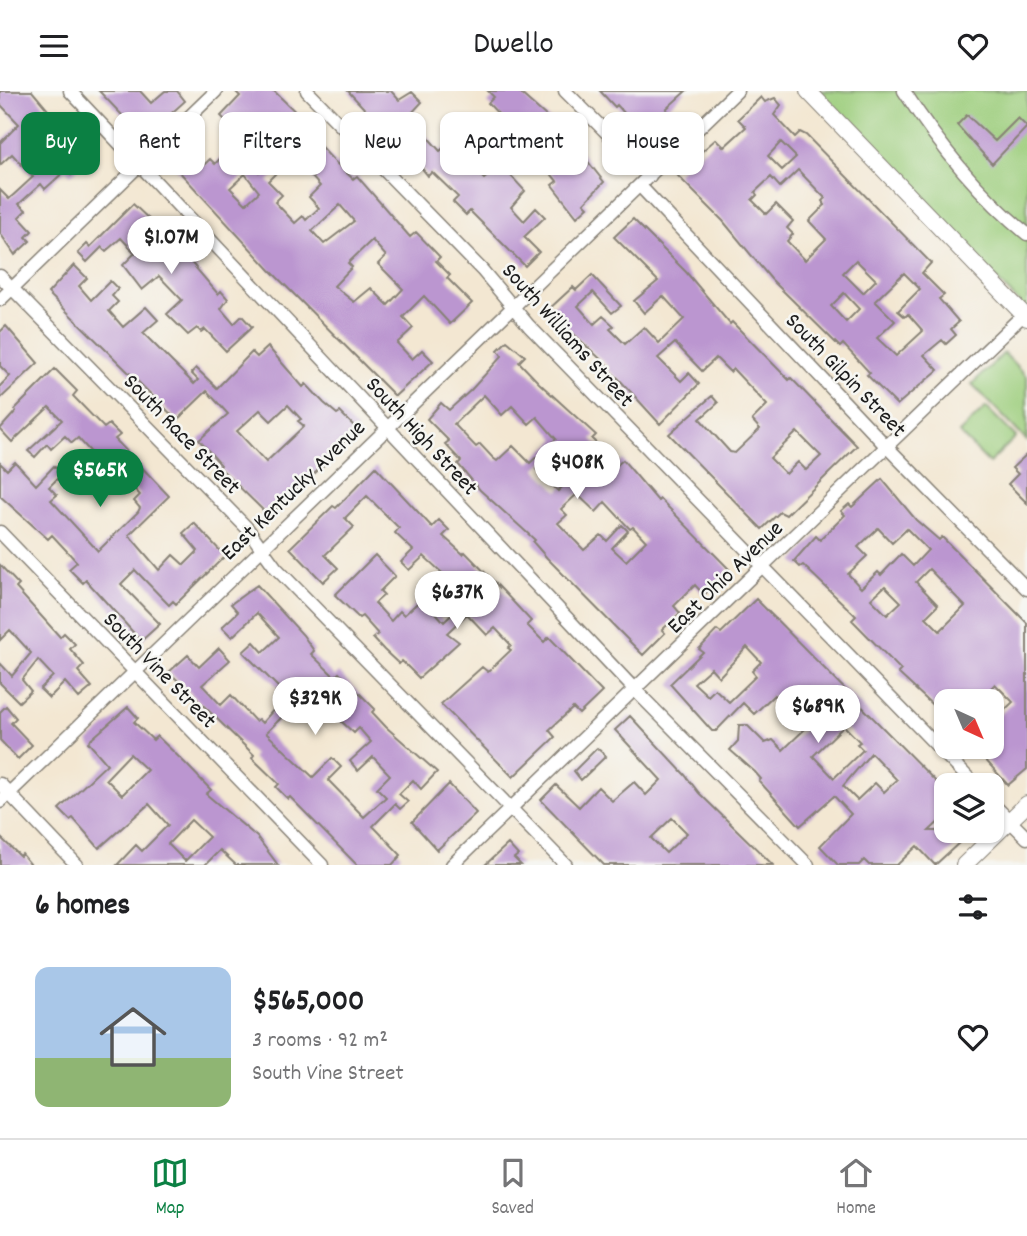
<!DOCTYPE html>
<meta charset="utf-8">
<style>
:root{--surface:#fff;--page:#f6f6f6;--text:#202124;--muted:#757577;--line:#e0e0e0;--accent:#0b8043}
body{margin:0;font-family:Dekko,sans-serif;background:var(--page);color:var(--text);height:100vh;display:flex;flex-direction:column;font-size:26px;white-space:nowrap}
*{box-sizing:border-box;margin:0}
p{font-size:23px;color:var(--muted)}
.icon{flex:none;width:38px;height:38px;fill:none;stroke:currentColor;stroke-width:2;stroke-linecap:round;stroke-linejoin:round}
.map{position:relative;height:774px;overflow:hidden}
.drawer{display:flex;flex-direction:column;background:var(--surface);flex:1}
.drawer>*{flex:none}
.banner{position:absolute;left:21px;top:21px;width:985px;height:63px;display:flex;gap:14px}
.needle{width:46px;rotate:136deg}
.buttons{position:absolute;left:934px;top:598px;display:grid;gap:14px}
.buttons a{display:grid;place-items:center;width:70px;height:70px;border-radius:14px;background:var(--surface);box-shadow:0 2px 5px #0004;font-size:35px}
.price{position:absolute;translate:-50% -60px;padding:0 16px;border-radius:24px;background:#fff;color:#222;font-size:23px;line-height:46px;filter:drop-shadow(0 2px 4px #0008)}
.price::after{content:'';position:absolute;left:50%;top:42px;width:21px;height:16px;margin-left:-10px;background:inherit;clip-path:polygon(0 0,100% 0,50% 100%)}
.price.on{background:var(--accent);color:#fff}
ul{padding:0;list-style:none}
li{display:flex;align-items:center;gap:21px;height:175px;padding:0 35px}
li span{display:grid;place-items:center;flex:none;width:196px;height:140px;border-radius:14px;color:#555}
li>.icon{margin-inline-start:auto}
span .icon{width:84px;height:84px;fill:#fffc;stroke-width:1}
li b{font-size:30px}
h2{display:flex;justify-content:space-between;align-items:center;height:84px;padding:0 35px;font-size:30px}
.pill{padding:0 24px;border-radius:14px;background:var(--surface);box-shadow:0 2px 5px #0004;font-size:24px;line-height:63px}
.pill.on{background:var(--accent);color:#fff}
header{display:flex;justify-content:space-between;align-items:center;height:91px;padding:0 35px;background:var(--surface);font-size:32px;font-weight:600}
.tab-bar{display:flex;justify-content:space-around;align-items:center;height:98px;border-top:2px solid var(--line);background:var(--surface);font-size:19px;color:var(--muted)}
.tab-bar a{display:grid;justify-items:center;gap:4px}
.tab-bar .on{color:var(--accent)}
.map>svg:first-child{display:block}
</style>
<header><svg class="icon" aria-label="menu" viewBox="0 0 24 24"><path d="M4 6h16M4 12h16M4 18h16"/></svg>Dwello<svg class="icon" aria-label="heart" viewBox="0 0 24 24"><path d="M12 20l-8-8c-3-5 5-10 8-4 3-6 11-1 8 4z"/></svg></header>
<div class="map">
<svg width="1027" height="774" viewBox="0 0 1027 774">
<rect width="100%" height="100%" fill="#f6f6f2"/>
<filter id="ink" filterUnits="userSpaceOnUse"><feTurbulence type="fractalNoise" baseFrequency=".0143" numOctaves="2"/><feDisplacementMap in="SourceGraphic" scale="14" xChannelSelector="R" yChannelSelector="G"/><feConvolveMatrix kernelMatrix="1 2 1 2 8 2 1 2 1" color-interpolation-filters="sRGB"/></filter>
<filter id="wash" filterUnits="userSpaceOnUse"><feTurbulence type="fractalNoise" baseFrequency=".00686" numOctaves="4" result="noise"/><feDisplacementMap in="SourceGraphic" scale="28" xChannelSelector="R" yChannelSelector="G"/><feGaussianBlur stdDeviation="1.57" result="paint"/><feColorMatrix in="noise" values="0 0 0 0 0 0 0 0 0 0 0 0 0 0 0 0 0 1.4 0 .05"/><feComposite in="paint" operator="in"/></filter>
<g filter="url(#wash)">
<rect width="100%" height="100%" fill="#f3e7d2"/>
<!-- green -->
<path fill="#9dce7d" stroke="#5c754c" stroke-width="2" d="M815 0H1027V220Z
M1004 262 1027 286V350L972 293Z
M986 316 1016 346 989 372 959 342Z"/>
<g id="blocks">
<!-- building -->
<path fill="#bb96d0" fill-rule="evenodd" d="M0 0H32L79 56 83 53 93 64 71 84 66 79 45 98 41 93 19 113 26 119 19 126 32 140 26 146 30 150 15 164 0 142V99L9 108 33 86 12 63 0 74V52L19 33 0 13Z
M99 0H140L151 12 165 0H177L185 10 144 47Z
M235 0H274L313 38 308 42 334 70 353 88 357 85 410 146 416 141 440 166 436 170 450 184 447 187 472 212 450 233 424 205 403 226 413 237 397 252 412 268 422 259 433 270 395 305 270 179 175 76 192 60 204 74 210 68 215 73 241 45 221 25 240 5ZM259 42 264 48 269 43 282 58 259 81 240 60ZM293 65 320 95 309 106 319 117 306 129 303 125 295 132 275 111 282 104 268 90ZM245 83 259 101 246 113 230 97ZM340 114 354 130 324 153 312 140ZM372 149 386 165 378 173 403 198 388 214 371 197 354 211 334 195 352 176 348 172Z
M348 0H391L399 9 412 1 422 11 409 25 440 60 466 38 479 53 462 67 484 88 501 74 525 100 511 116 524 130 536 117 545 126 524 146 539 161 525 175 470 120 466 124 453 111 458 106 432 81 428 85 396 45 374 24 372 26Z
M488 0H518L566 43 604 91 584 112 588 116 577 126 552 94 557 90 536 64 546 55 530 39 506 63 488 45 504 29 488 12 494 6Z
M600 0H686L666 18 678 30 654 55 617 14 615 16Z
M761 6 765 11 775 7 781 14 774 24 795 46 800 41 806 44 931 172 922 182 944 204 939 208 959 231 951 238 956 244 946 253 942 249 924 264 938 279 897 314 867 284 870 282 843 253 840 256 771 188 723 130 678 85 677 82 716 48 724 56 746 36 738 28ZM781 51 796 66 782 79 768 65ZM798 79 825 107 822 110 825 114 809 130 826 148 805 169 787 150 793 143 787 137 793 130 776 113 766 123 752 109 757 104 755 101 771 86 780 96ZM856 169 876 189 863 202 843 182ZM904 182 920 198 898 220 905 226 908 223 923 240 896 265 877 247 895 230 875 210ZM844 202 859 218 846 231 831 215Z
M967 24 995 50 1018 27 1027 36 992 73 957 34Z
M133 113 152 131 155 129 218 203 221 200 228 208 221 218 234 233 242 225 252 236 226 260 205 238 201 241 197 237 188 244 167 223 182 209 159 185 142 199 123 174 135 162 121 147 106 160 102 156 87 171 78 162 87 153 90 156Z
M633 128 686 181 730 233 732 231 789 289 791 287 857 355 786 424 780 421 762 438 669 343 712 305 718 312 700 328 730 361 735 362 760 338 752 329 767 314 733 278 730 281 716 267 702 280 675 252 658 267 681 290 689 282 699 293 660 333 618 287 607 278 609 276 548 219 573 196 576 199 592 184 621 215 612 222 593 201 578 215 594 233 603 225 614 235 610 238 625 253 644 236 659 252 684 228 663 205 644 222 634 210 658 190 614 146ZM797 341 821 365 806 379 798 371 786 383 770 367Z
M74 174 87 187 79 195 91 209 110 190 118 198 112 205 118 211 109 220 123 236 146 216 158 229 143 242 194 293 198 289 191 282 196 277 217 297 252 261 257 266 268 256 303 296 306 293 324 312 337 323 340 321 357 338 327 367 329 369 269 425 219 376 221 374 199 349 228 323 207 300 177 329 48 202ZM288 314 301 328 298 330 304 335 266 371 237 340 260 319 271 330Z
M6 235 38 272 0 308V295L10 285 0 275V241Z
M507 250 525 265 519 271 539 292 596 344 592 348 617 374 623 369 658 410 660 408 729 478 704 504 695 494 674 515 680 522 662 539 665 542 643 564 547 467 533 451 535 449 480 399 458 373 461 370 445 353 449 350 427 328 441 312 449 319 471 299 502 265 498 259ZM484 304 502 324 512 315 529 333 537 326 556 348 530 372 513 355 497 370 493 367 480 353 476 356 454 333ZM562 355 580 378 558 400 536 378ZM577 403 596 421 605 411 630 438 633 436 646 450 626 470 612 457 628 440 622 434 607 450 601 444 584 459 558 432 567 424 561 418Z
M55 278 77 300 73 305 104 337 109 333 120 344 115 348 169 405 129 444 159 479 173 464 184 474 198 460 183 442 194 432 225 465 176 513 173 510 169 514 135 479 121 493 160 533 141 550 86 489 83 492 69 478 77 471 52 444 48 448 0 405V372L7 379 15 371 36 394 54 375 62 383 49 396 57 404 51 409 98 460 138 421 140 417 134 410 140 404 120 382 110 392 102 384 107 379 78 347 72 352 65 345 51 358 47 353 35 366 28 360 62 329 49 316 12 351 0 338 16 320 15 318Z
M1027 363V412L1008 393 1018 383 1012 377Z
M376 376 432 436 439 429 449 439 443 445 463 463 465 461 503 500 531 530 527 534 544 551 549 546 602 601 579 623 573 617 549 639 555 646 513 686 441 613 482 576 488 581 511 559 508 557 511 554 495 537 487 544 467 523 447 542 459 551 419 587 402 570 399 573 384 559 373 547 378 543 362 525 359 527 335 504 375 464 395 485 380 500 384 504 375 512 391 530 400 520 404 524 423 507 444 531 469 507 424 465 409 479 401 471 413 459 395 442 399 437 367 405 345 427 354 436 325 464 338 477 323 491 290 457 333 415 336 417Z
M882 388 916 429 939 449 942 446 1027 532V678L1008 694 974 656H992V631L1013 611 995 593 977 611H947L939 620 898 582 901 579 852 529 856 525 803 474 800 476 794 470 816 445 820 449 845 424 841 420 849 413 852 416ZM878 437 892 452 907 438 928 459 913 475 901 463 881 484 878 481 861 497 848 483 867 465 858 456ZM929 478 965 515 940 540 926 526 938 514 916 491ZM885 495 901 511 887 524 871 508Z
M0 474 19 494 16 497 60 546 64 542 75 553 70 558 84 574 78 580 92 596 79 607 65 591 49 607 40 598 53 585 38 569 22 589 31 600 19 611 0 592V572L12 585 31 562 10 539 0 549Z
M257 494 303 544 314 560 311 563 335 586 339 582 375 618 372 621 386 636 437 681 421 698 413 689 399 703 408 711 400 718 395 713 373 735 401 764 392 774H357L290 706 288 708 276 696 279 693 252 667 254 664 169 581 188 564 199 576 219 557 230 569 202 594 221 614 231 604 255 630 258 628 262 632 283 608 276 600 279 597 243 561 254 551 263 561 279 546 257 522 232 546 222 536 238 521 231 513ZM314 605 354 642 359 637 371 651 350 670 358 680 373 666 390 684 377 697 386 706 364 726 328 689 341 676 332 667 313 686 266 642 293 615 298 621Z
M756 508 947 702V723L929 740H972L935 774 917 755 897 774H869L864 769 859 774H838L820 755 851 723 834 705 800 735 759 690 761 688 755 681 730 659 738 650 739 634H747L765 652 773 649 783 659 806 637 774 604 754 623 743 612 716 640H712L670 593 703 561 699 558 717 539 721 542ZM747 556 761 571 752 580 756 585 729 611 715 598 708 605 694 592 711 577 719 586ZM844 635 860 651 857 653 863 659 834 687 813 665ZM871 662 897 689 884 701 875 692 857 709 843 695Z
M6 615 16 627 11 632 32 654 18 668 0 649V621Z
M128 616 138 627 134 631 153 649 157 645 186 673 211 699 206 703 257 746 278 774H236L220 759 205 774H117L136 754 142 760 168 734 149 713 99 757 73 727 70 729 59 718 107 673 88 651ZM130 663 147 679 122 704 106 688ZM191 729 209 746 185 770 168 753Z
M630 625 685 684 699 702 773 774H604L541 709 556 694 579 716 598 696 612 710 634 691 646 704 661 689 615 639ZM672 727 687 742 666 762 651 747Z
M597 657 606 665 581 689 574 680Z
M449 693 476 722 437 759 412 731Z
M0 746 20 765 22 763 31 774H0Z
M508 753 518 764 514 767 521 774H485Z"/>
</g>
</g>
<g filter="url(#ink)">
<use href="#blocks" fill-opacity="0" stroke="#888277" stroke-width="2"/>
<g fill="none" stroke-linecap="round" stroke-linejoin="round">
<defs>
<path id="minor" d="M70 0 635 599 808 774
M307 0 482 179 529 235 976 695
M565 0 650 85
M904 0C937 51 980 105 1027 143
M640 95 887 356 1027 498
M0 185 247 437 276 477 566 774
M0 209 216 0
M0 441 322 774
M0 693 77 774
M0 711 737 0
M992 712 1027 747
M452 774 1024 223"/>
<path id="tertiary" d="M808 0 1027 227
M964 774 1027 713"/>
</defs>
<!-- minor casing -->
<use href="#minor" stroke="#888277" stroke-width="15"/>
<!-- tertiary casing -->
<use href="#tertiary" stroke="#888277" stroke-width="18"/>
<!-- minor -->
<use href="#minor" stroke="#fff" stroke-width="12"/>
<!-- tertiary -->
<use href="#tertiary" stroke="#fff" stroke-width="16"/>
</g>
</g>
<g text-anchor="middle" stroke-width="5" stroke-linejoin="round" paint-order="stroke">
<!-- street labels -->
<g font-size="23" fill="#1c1c1c" stroke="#f6f6f2">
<text transform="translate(569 243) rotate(48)" y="8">South Williams Street</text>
<text transform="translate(847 283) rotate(46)" y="8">South Gilpin Street</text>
<text transform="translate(183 342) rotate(46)" y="8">South Race Street</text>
<text transform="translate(423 344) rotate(47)" y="8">South High Street</text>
<text transform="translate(292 398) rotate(-44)" y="8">East Kentucky Avenue</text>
<text transform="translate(724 485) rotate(-44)" y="8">East Ohio Avenue</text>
<text transform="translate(161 578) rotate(46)" y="8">South Vine Street</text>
</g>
</g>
</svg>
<div class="buttons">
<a><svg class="needle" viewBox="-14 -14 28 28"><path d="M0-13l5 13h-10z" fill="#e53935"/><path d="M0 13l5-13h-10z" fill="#757577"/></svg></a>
<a><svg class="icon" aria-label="layers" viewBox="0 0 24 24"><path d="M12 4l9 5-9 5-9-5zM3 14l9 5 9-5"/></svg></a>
</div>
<b class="price" style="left:171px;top:185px">$1.07M</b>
<b class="price" style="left:577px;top:410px">$408K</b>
<b class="price on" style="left:100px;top:418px">$565K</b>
<b class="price" style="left:457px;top:540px">$637K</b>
<b class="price" style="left:315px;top:646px">$329K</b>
<b class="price" style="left:818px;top:654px">$689K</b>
<div class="banner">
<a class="pill on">Buy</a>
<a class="pill">Rent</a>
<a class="pill">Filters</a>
<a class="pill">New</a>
<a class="pill">Apartment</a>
<a class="pill">House</a>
</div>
</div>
<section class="drawer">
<h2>6 homes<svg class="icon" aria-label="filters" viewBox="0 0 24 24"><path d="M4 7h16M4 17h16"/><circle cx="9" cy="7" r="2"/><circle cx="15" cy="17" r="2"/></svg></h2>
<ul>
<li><span style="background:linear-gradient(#a9c7e8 65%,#8fb573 0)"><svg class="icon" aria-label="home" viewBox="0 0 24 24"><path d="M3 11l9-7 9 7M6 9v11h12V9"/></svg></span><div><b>$565,000</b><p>3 rooms · 92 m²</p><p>South Vine Street</p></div><svg class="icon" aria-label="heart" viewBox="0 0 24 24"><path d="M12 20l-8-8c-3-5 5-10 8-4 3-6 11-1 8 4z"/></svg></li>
</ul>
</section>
<nav class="tab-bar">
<a class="on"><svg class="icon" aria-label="map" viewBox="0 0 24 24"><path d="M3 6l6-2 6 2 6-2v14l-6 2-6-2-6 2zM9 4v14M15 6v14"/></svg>Map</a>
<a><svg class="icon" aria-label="saved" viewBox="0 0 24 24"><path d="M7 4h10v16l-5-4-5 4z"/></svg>Saved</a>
<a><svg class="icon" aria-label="home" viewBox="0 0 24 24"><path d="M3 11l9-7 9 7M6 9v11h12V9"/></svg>Home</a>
</nav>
